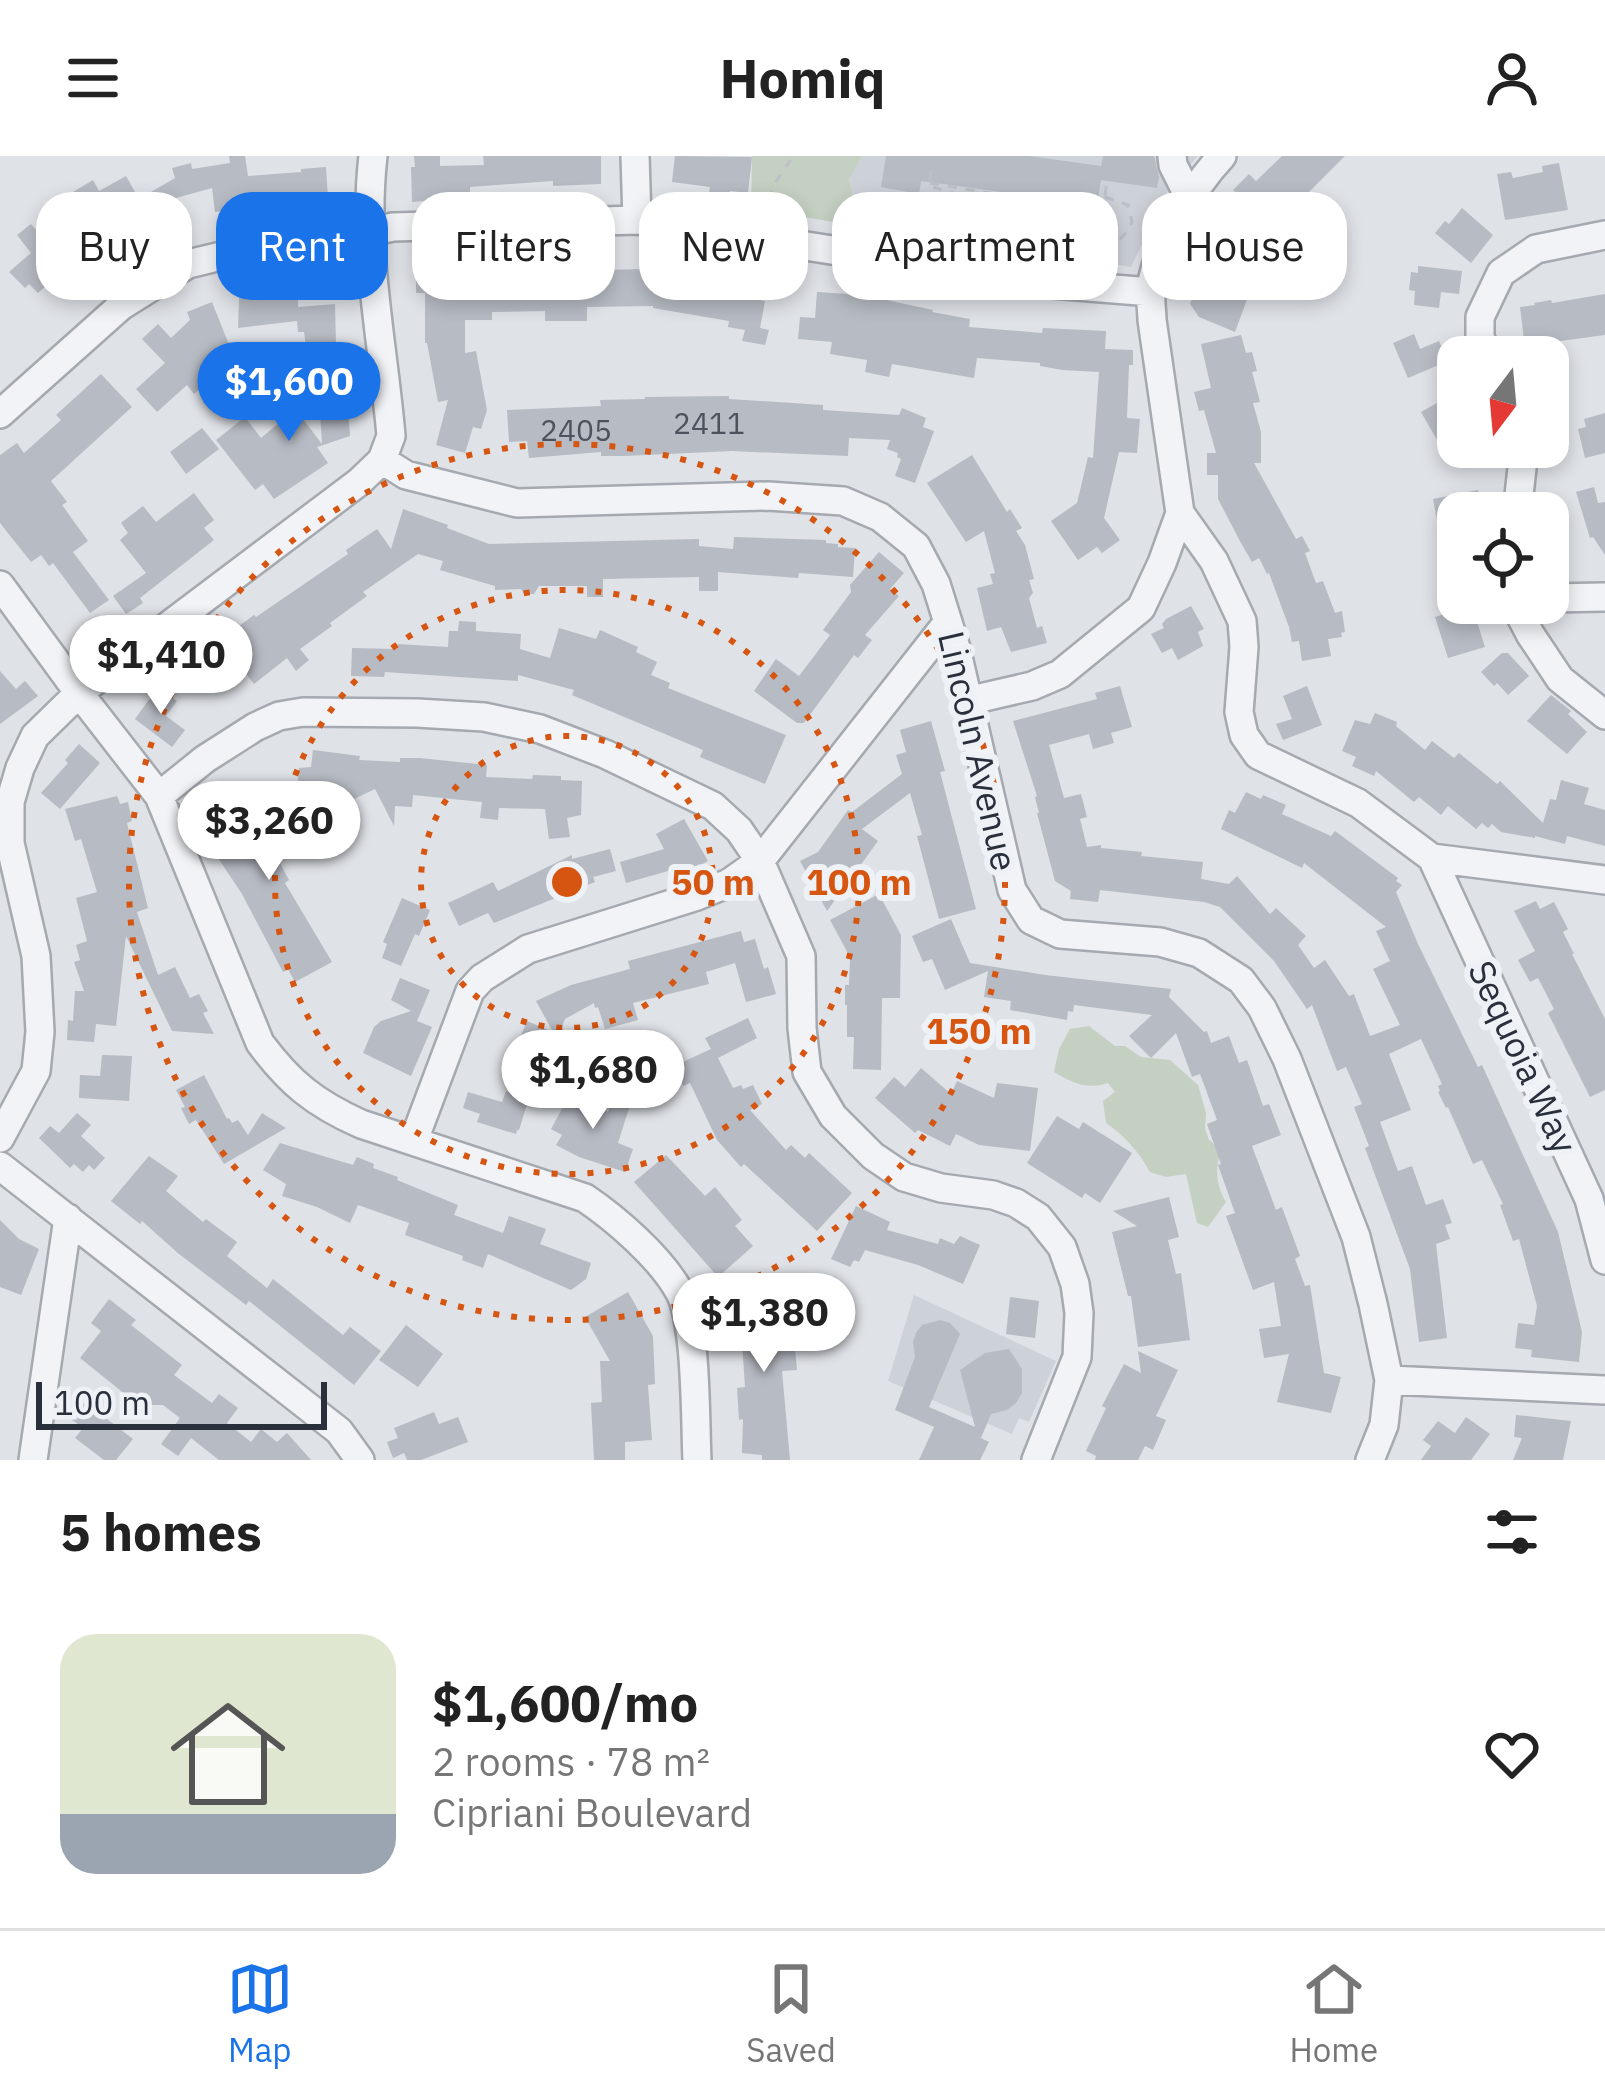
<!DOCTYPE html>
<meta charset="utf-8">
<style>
:root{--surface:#fff;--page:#f6f6f6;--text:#222;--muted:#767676;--line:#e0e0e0;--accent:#1a73e8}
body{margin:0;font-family:"IBM Plex Sans",sans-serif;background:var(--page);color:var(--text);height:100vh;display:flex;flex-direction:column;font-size:45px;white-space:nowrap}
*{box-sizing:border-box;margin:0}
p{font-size:39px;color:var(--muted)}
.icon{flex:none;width:66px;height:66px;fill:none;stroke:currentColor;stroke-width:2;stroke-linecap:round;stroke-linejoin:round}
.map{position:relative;height:1304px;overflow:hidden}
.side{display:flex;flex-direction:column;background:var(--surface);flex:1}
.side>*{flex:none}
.banner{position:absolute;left:36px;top:36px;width:1533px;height:108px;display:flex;gap:24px}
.needle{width:78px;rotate:196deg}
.buttons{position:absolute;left:1437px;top:180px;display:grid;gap:24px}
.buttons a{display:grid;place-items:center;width:132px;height:132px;border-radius:24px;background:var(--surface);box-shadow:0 6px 18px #0003;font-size:60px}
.scale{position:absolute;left:36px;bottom:30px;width:291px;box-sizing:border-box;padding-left:12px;border:6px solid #2a2f3c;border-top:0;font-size:33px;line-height:42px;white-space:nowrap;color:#2a2f3c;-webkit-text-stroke:9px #eef1f5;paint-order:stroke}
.price{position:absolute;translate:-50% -102px;padding:0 27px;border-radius:42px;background:#fff;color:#222;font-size:39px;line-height:78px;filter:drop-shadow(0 3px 6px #0008)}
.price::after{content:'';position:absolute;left:50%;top:72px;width:36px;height:27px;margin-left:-18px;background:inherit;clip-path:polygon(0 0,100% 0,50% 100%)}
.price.active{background:var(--accent);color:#fff}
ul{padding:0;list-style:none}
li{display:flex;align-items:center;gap:36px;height:300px;padding:0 60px}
li span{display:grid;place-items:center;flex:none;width:336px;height:240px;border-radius:36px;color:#555}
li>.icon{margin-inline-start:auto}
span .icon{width:144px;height:144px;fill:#fffc;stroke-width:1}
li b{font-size:51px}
h2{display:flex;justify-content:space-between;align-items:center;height:144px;padding:0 60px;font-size:51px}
.pill{padding:0 42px;border-radius:36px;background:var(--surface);box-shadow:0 6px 18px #0003;font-size:42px;line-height:108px}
.pill.active{background:var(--accent);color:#fff}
header{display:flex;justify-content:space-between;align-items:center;height:156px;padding:0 60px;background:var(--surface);font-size:54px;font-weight:700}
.dock{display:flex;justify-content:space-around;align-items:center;height:168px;border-top:3px solid var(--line);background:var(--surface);font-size:33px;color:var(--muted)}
.dock a{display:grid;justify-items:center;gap:6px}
.dock .active{color:var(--accent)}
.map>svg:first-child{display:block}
</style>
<header><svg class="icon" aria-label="menu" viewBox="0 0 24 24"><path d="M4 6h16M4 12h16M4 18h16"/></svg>Homiq<svg class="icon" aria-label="person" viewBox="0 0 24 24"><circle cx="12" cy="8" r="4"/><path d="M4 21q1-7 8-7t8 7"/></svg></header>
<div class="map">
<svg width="1605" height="1304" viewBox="0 0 1605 1304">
<rect width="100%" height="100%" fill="#dfe2e7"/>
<!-- built -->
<path fill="#cdd1d8" d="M862 0H1198L1169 32 1131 111 1063 99 857 70 858 59 849 22Z
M914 1139 1056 1205 1029 1266 1019 1262 1012 1278 888 1225Z"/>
<!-- green -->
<path fill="#c4d0c1" d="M752 0H862L849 23 858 59 857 70 751 52Z
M1089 870 1115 890H1125L1141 901 1170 904 1198 929 1206 957 1205 973 1209 984 1222 994C1214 1012 1216 1029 1226 1046L1208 1071 1197 1067 1186 1018 1166 1021 1150 1016C1140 997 1124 979 1106 967L1103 945 1115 936 1108 927C1086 934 1073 927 1054 916L1059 893 1070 873Z"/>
<!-- building -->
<path fill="#b7bbc3" d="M229 0H245L248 20 301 16V13L326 11 328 43 252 48 253 51 215 56 212 32 176 42 189 63 163 78 171 92 150 104 146 89 150 86 135 52 94 77 115 100 101 113 98 109 85 121 72 107 38 137 29 128 25 132 9 116 31 97 17 79 31 68 49 89 85 55 73 36 93 24 99 35 126 20 139 43 175 22 172 12 191 7 192 13 230 7Z
M414 0H440V10L484 9 483 0H601V28L553 30V25L470 31V41L412 46 411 11H415Z
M675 0 752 1 748 37 730 35 729 39 709 37 710 31 672 26Z
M886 0H1029L1101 10 1103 0H1154L1159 21 1157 32 1101 24 1097 49 921 25 919 38 881 31Z
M1282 0H1345L1292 53 1287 48 1250 84 1267 102 1235 133 1249 138 1235 176 1199 161 1190 148 1193 140 1191 139 1199 119 1222 95 1224 91 1214 80 1235 59 1226 50 1238 38 1233 34 1249 18 1256 25Z
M1559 7 1568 54 1505 64 1497 18 1511 16 1513 22 1543 16 1542 10Z
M1462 52 1493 79 1471 107 1435 77 1445 65 1449 68Z
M423 104 478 105V115L559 114V118H605V114L644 113 710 122 709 129 724 132 723 137 765 145 760 172 769 174 765 189 742 185 745 174 728 171 729 165 653 152V150L587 151V165H545V155L492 156V164H465V197L476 195 487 254 481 273 473 271 465 297 436 289 448 244 438 246 427 187H425V137H416V117H423Z
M272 109 299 110 298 151 335 148 336 188 306 190 304 176H298L297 165 238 172 240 120 271 121Z
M1418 110 1462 115 1459 138 1441 136 1439 152 1414 149 1415 135 1409 134 1411 116 1418 117Z
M817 136 863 139 933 154 932 156 970 163 969 171 1042 177 1043 172 1106 175 1105 193 1133 194V209H1129L1127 262 1140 263 1137 297 1119 296 1104 362 1120 384 1102 397 1097 391 1078 404 1051 365 1077 347 1088 301 1093 302 1099 216 1062 214 1040 210V207L977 202 974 222 892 208 889 221 865 216 867 204 830 198 832 186 798 183 800 161 815 162Z
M1605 138V179L1530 189 1529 182 1524 183 1520 151 1535 149 1534 147 1551 144 1552 147Z
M212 146 239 214 205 228 194 238 187 229 157 256 136 233 165 207 142 183 158 168 171 182 190 164 187 156Z
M1414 178 1420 193 1439 185 1448 205 1408 222 1393 187Z
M1241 179 1246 197 1252 196 1257 215 1252 216 1260 246 1253 247 1261 276V307H1254L1296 383 1302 380 1310 395 1305 397 1316 427 1323 425 1335 457 1342 455 1345 476 1341 477 1342 481 1328 483 1331 500 1302 505 1299 485 1292 486 1289 471 1269 417 1267 418 1259 402 1252 406 1241 387 1218 343V319H1207V297H1216L1204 254 1199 255 1194 236 1211 232 1201 188Z
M101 218 132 251 51 325 67 346 62 349 88 385 73 396 109 444 90 457 53 407 49 410 41 399 31 406 0 367V299L17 287 24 297 61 264 56 259Z
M346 224 350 280 317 291 328 307 274 343 263 328 255 334 216 284 245 261 261 282 286 261 289 265 299 258 322 288 318 225Z
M1458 235V279L1440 289 1421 256Z
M729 240V243L823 249V254L899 259 902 252 926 262 923 271 934 275 915 327 895 320 901 303 897 301 898 297 887 293 890 284 849 282 848 300 732 295 624 300H601V296L529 302 527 285 509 286 507 254 601 250 600 244 645 243V241Z
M1605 257V297L1585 302 1578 273 1586 271 1584 263Z
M202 272 219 293 186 318 170 296Z
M972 299 1007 356 1010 353 1022 372 1016 375 1025 389 1034 423 1029 424 1033 437 1029 442 1037 472 1042 470 1047 487 1011 496 1001 471 987 475 977 432 993 428 990 418 995 417 984 375 966 386 927 327Z
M1594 331 1598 347 1605 346V399L1593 381 1590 382 1576 336Z
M1478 334 1482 357H1458V376L1440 380 1433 343Z
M194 337 214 364 204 372 214 384 140 442 143 447 126 458 113 440 146 417 120 384 128 377 121 367 143 350 156 366Z
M403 353 448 369 447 372 489 388 699 383V390L733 393 734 381 826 384V387L838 388V391L855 392 853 421 799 417 798 422 718 416V435H699V421L603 423V441H587V430H539L534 438H524L521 433 495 434V430L440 414 443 405 418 398 363 436 367 440 330 467 332 470 300 493 309 504 296 515 287 502 254 528 245 516 221 533 201 504 239 477 235 473 254 459 256 461 348 398 346 394 377 373 391 393Z
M879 396 904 417 890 433 899 440 865 479 872 484 858 502 854 499 804 567H797L754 535 776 503 799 520 830 479 823 474 851 436 850 429Z
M1191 450 1204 473 1198 476 1203 490 1178 504 1172 492 1162 497 1151 478 1164 472 1162 468 1166 463Z
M1472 450 1485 491 1448 502 1435 461Z
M459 465 476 466V475L521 478 520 493 550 502 559 472 596 483 600 474 638 491 636 496 657 506 651 519 670 527 668 532 786 579 765 628 700 601 703 594 572 539 574 534 518 519V525L385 516 384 521 351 520 352 492 397 493 398 488 448 491 449 475H458Z
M1502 497H1508L1529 520 1508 539 1497 527 1494 530 1481 516Z
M0 515 16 533 25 525 38 540 0 568Z
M1120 530 1132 571 1111 577 1114 587 1093 593 1089 578 1049 589 1064 642 1081 638 1087 661 1080 663 1087 691 1101 689V692L1142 696 1141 700 1203 706 1201 723 1229 728 1237 720 1270 758 1276 752 1306 780 1298 789 1314 812 1325 804 1349 840 1354 838 1370 880 1400 869 1373 813 1390 805 1376 775 1386 771 1304 707 1302 712 1221 673 1229 654 1235 657 1246 636 1261 643 1263 639 1286 649 1282 658 1331 680 1335 675 1398 722 1396 725 1402 729 1396 736 1418 788 1478 911 1482 909 1558 1076 1582 1176 1579 1206 1531 1201 1532 1194 1515 1192 1518 1167 1534 1169 1537 1150 1519 1083 1513 1085 1500 1049 1503 1048 1482 1004 1473 1008 1448 951 1446 952 1438 936 1440 935 1438 930 1442 928 1421 883 1389 898 1411 954 1380 966 1398 1015 1412 1010 1426 1049 1443 1043 1452 1067 1445 1069 1450 1083 1436 1088 1447 1182 1419 1186 1410 1113 1365 992 1369 990 1354 951 1362 948 1346 911 1337 915 1312 849 1307 853 1274 805 1220 751 1204 746 1100 734 1098 746 1070 743 1071 735 1055 725 1037 657H1039L1035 641 1037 640 1013 565 1097 543 1095 537Z
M1307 530 1322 569 1283 584 1276 568 1292 563 1283 540Z
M158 531 177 545 166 560 185 574 172 591 135 563Z
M1551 539 1571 555 1568 558 1587 576 1567 598 1527 565Z
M1375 557 1397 566 1396 570 1425 594 1432 585 1454 602 1459 597 1497 628 1500 625 1543 667 1550 643 1556 644 1561 624 1589 632 1584 648 1605 654V690L1567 680 1565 688 1535 680V682L1501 676 1492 668 1488 672 1482 667 1476 673 1448 650 1441 659 1419 641 1414 646 1376 615 1374 620 1352 610 1356 601 1342 595 1355 564 1370 568Z
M931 565 945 615 940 616 976 753 939 763 917 680 922 679 910 637 862 673 878 685 827 755 800 705 818 696 848 654 852 656 902 618 896 599 906 596 900 574Z
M79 588 100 607 60 653 41 637 68 607 65 604Z
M313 594 360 600 359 604 400 606V602H420L487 609 486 621 532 623 533 619 561 620V624L582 625 581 659 567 662 570 681 549 683 545 653 499 652 498 664 480 662 482 646 413 639 412 651 395 650 394 670 375 633 352 644 331 643V638L297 634 299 612 311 611Z
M285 638 300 669 268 685 289 724 285 727 332 806 295 826 288 813 283 816 242 738 210 690 229 679 213 659 229 646 239 660Z
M117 640 120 648 128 646 132 665 127 667 148 752 137 756 158 819 175 811 190 842 199 838 208 855 203 857 214 878 172 875 126 780 116 870 96 868 94 886 67 884 68 864 73 865 75 835H84L74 806 80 804 76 789 87 785 76 742 97 736 81 683 75 685 65 653Z
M684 663 708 705 679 721 675 713 626 727 620 706 664 693 656 678Z
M610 693 616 715 593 721 595 726 494 767 488 757 459 770 448 747 493 726 498 735 572 699V703Z
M879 738 901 779 900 842H882L881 914 853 913 854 881H847V849H845V829H849L850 801 830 764Z
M402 742 430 754 419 780 415 778 401 810 382 802 387 788 383 786Z
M1536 745 1540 753 1554 746 1568 773 1563 776 1574 798H1572L1605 863V934L1590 941 1548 857 1554 853 1538 822 1530 826 1518 804 1535 795 1514 755Z
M951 763 970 807 1045 819 1171 833 1169 841 1204 876 1207 875 1211 887 1229 880 1239 907 1247 904 1263 950 1269 948 1281 979 1252 990 1276 1054 1282 1051 1300 1100 1295 1103 1305 1130 1310 1129 1324 1217 1341 1221 1331 1257 1277 1246 1289 1198 1264 1202 1259 1173 1281 1170 1274 1126 1253 1134 1226 1060 1235 1057 1218 1009 1221 1008 1207 968 1217 964 1200 918 1192 921 1176 877 1151 902 1129 880 1152 859 1074 849 1073 856 1068 855 1067 864 1010 854 1011 845 984 841 988 815 945 834 932 803 923 806 912 780Z
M741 775 744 786 755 783 764 813 768 811 776 838 746 846 735 807 706 816 709 828 633 847 638 864 605 873 598 851 595 852 594 847 565 863 544 912 513 899 527 865 553 876 536 845 571 829 630 813 628 805Z
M400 822 430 834 417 865 432 871 411 920 363 897 374 871 381 865 411 855 391 844Z
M748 862 757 882 718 902 733 932 741 929 743 933 753 929 762 948 750 954 786 994 791 989 805 1002 809 997 852 1037 817 1075 744 1008 741 1011 717 984 690 927 683 930 674 910 711 893 705 882Z
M102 899 132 900 129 945 79 942 80 919 100 920Z
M921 912 951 938 957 925 994 942 997 927 1038 932 1030 995 979 989 956 978 950 990 918 974 915 977 875 942 894 921 905 931Z
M204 919 227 963 229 962 232 967 238 964 248 979 262 957 286 972 224 1008 196 964 189 968 181 952 185 951 176 934Z
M506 935 529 942 519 974H517L516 978 477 966 480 958 463 952 468 936 502 946Z
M571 936 608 956 612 946 629 952 618 987 633 993 625 1016 579 1001 556 989 562 979 551 973Z
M77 957 91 969 81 980 105 1002 94 1014 89 1009 83 1016 74 1008 70 1012 39 982 50 970 59 977Z
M1057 960 1079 973 1083 966 1132 997 1100 1047 1085 1037 1082 1042 1027 1007Z
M280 987 353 1009 357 1001 374 1008 373 1012 398 1021 397 1024 458 1049 454 1059 503 1077 509 1060 546 1073 540 1088 591 1107 586 1123 571 1134 488 1098 483 1112 462 1104 463 1100 405 1079 409 1067 358 1049 350 1067 317 1051 282 1040 286 1028 263 1014Z
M666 999 705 1040 715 1031 742 1064 735 1070 753 1090 718 1121 634 1026Z
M149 1000 178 1020 166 1035 203 1066 206 1063 237 1086 227 1100 267 1132 273 1123 343 1179 350 1171 381 1195 354 1229 249 1145 246 1149 179 1098 142 1065 140 1068 111 1045Z
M1169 1041 1179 1081 1168 1084 1176 1118 1181 1117 1190 1184 1138 1191 1131 1140H1128L1112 1076 1137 1070 1113 1055Z
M856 1050 890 1066 887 1074 938 1088 940 1082 954 1088 960 1080 980 1089 963 1128 918 1109 865 1094 859 1106 854 1104 850 1111 831 1103Z
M0 1064 19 1083 39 1093 21 1139 0 1131Z
M781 1128 783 1150 777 1151 780 1183 794 1182 797 1214 782 1215 790 1304H762V1299L742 1297 743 1263 739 1264 737 1232 745 1231 740 1155 745 1154 743 1131Z
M628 1136 653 1180 655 1228 648 1229 652 1284 625 1286V1304H594L591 1247 602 1246 600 1205H610L585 1161Z
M1010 1141 1039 1145 1035 1182 1006 1178Z
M109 1143 136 1164 131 1169 182 1209 174 1219 212 1247 219 1238 238 1252 227 1267 251 1286 261 1273 277 1286 287 1277 311 1304H219L191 1282 178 1300 161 1288 180 1262 163 1249H149L135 1239 131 1243 80 1202 101 1175 91 1167Z
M940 1164 950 1167 960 1178 929 1251 975 1271 960 1214 985 1197 1009 1193 1022 1213V1237L1016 1247 1007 1254 991 1258 981 1282 989 1286 980 1304H919L934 1271 895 1254 915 1201 913 1186 916 1177 922 1169Z
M406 1169 443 1198 418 1231 379 1204Z
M1138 1195 1178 1214 1156 1260 1166 1264 1153 1294 1145 1290 1138 1304H1095L1096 1300 1086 1295 1106 1252 1102 1250 1124 1208 1141 1217Z
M85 1246 133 1283 116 1304H104L75 1282 83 1272 71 1263Z
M434 1256 439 1268 458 1261 468 1286 421 1304H407L404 1297 393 1302 387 1286 398 1282 394 1272Z
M1516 1259 1571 1265 1563 1304H1513L1522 1282 1514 1281Z
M1466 1261 1490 1278 1471 1304H1421L1431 1290 1423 1284 1438 1265 1455 1277Z"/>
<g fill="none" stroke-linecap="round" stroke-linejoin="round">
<defs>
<path id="minor" d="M635 0 637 64
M1172 0 1173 9 1189 41
M1488 201 1480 181V161L1501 117 1536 93 1605 79
M0 258 121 150 188 108 280 86 369 76 393 71 637 64 1052 128 1151 136
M382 304 406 319 517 347 768 340 843 345 880 361 916 390 936 428 956 492 1012 734 1031 764 1060 778 1160 786 1199 797 1241 824 1262 852 1287 903 1356 1081 1373 1148 1389 1224 1384 1269 1370 1304
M1180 357 1214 405 1242 465 1244 491 1239 556 1244 579 1258 599 1358 647 1432 702 1605 724
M1517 357 1522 312 1520 291
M0 429 79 537 159 640 260 887C290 927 314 947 361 968L585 1042C616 1063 660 1101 679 1135 697 1166 695 1265 697 1304
M1548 442 1605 441
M1514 447 1530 478 1560 523 1605 559
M967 545 1032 530 1060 518 1141 452 1162 407 1180 357 1152 164C1152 155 1150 145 1151 135 1154 94 1194 30 1222 0
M159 640 205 603 255 571 279 560 303 556 417 557 484 561 540 573 605 598 713 650 739 674 760 705 801 800 802 872 807 916 833 960 873 1000 904 1021 941 1032 993 1039 1016 1047 1038 1061 1062 1091 1075 1128 1079 1157 1077 1201 1036 1304
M1432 702 1589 1043 1605 1104
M0 982 36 915 40 876 36 800 10 687V646L20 612 35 580 79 537 359 326 382 304 391 280C383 186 362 94 373 0
M414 984 470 835 482 822 528 793 697 740 729 727 760 705 948 466
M0 1010 339 1275 360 1304
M1389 1224 1605 1234
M33 1304 68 1062"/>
</defs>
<!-- minor casing -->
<use href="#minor" stroke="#a5a9b0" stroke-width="32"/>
<!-- path -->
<path stroke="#bdc0c6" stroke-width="3" stroke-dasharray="9 9" stroke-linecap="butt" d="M930 27 1102 56
M1105 39 1107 25
M769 61 772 32 793 0
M922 82 924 70C948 74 980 78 966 41L933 31 930 27 931 9
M1086 109 1092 71 1104 53 1105 41 1128 49 1132 66C1123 89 1108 82 1102 110"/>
<!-- minor -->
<use href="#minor" stroke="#f1f3f6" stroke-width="27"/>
</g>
<!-- distance rings -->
<g fill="none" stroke="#d55511" stroke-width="6" stroke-dasharray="6 12">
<circle cx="567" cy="726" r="146"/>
<circle cx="567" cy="726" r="292"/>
<circle cx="567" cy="726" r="438"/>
</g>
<g text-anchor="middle" stroke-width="12" stroke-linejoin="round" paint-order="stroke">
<!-- number labels -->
<g font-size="30" fill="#4d525e">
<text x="709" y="278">2411</text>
<text x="576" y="285">2405</text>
</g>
<!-- street labels -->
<g font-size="36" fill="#2a2f3c" stroke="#eef1f5">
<text transform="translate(978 595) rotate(77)" y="13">Lincoln Avenue</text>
<text transform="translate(1523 901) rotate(65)" y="13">Sequoia Way</text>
</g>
</g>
<circle cx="567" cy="726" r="18" fill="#d55511" stroke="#eef1f5" stroke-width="6"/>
<g font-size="36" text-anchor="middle" font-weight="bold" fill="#d55511" stroke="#eef1f5" stroke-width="12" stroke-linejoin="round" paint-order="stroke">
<text x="713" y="739">50 m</text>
<text x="859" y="739">100 m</text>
<text x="979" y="888">150 m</text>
</g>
</svg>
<div class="buttons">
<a><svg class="needle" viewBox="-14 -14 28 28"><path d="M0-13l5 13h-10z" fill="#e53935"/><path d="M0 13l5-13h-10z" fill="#767676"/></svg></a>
<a><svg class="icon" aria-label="locate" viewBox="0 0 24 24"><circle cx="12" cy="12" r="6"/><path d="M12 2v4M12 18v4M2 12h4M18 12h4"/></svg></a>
</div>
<div class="scale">100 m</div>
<b class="price active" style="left:289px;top:288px">$1,600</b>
<b class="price" style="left:161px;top:561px">$1,410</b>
<b class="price" style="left:269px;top:727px">$3,260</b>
<b class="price" style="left:593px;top:976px">$1,680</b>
<b class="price" style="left:764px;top:1219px">$1,380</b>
<div class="banner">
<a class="pill">Buy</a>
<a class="pill active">Rent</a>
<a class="pill">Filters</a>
<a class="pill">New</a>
<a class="pill">Apartment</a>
<a class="pill">House</a>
</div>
</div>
<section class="side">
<h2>5 homes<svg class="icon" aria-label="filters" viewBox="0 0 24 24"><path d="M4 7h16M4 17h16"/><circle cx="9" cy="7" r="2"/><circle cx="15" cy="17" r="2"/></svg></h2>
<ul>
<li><span style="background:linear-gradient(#dfe7d0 75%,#9aa5b1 0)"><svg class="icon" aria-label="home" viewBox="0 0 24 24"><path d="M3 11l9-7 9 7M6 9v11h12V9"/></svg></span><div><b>$1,600/mo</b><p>2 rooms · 78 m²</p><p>Cipriani Boulevard</p></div><svg class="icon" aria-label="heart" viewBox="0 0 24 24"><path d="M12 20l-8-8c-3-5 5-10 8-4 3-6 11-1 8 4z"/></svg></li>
</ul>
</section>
<nav class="dock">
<a class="active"><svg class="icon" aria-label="map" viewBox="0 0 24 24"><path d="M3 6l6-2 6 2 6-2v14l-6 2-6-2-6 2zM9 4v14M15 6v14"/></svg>Map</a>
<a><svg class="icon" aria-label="saved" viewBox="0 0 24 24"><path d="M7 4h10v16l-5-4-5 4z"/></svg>Saved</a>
<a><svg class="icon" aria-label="home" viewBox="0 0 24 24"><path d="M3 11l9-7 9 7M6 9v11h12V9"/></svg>Home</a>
</nav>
